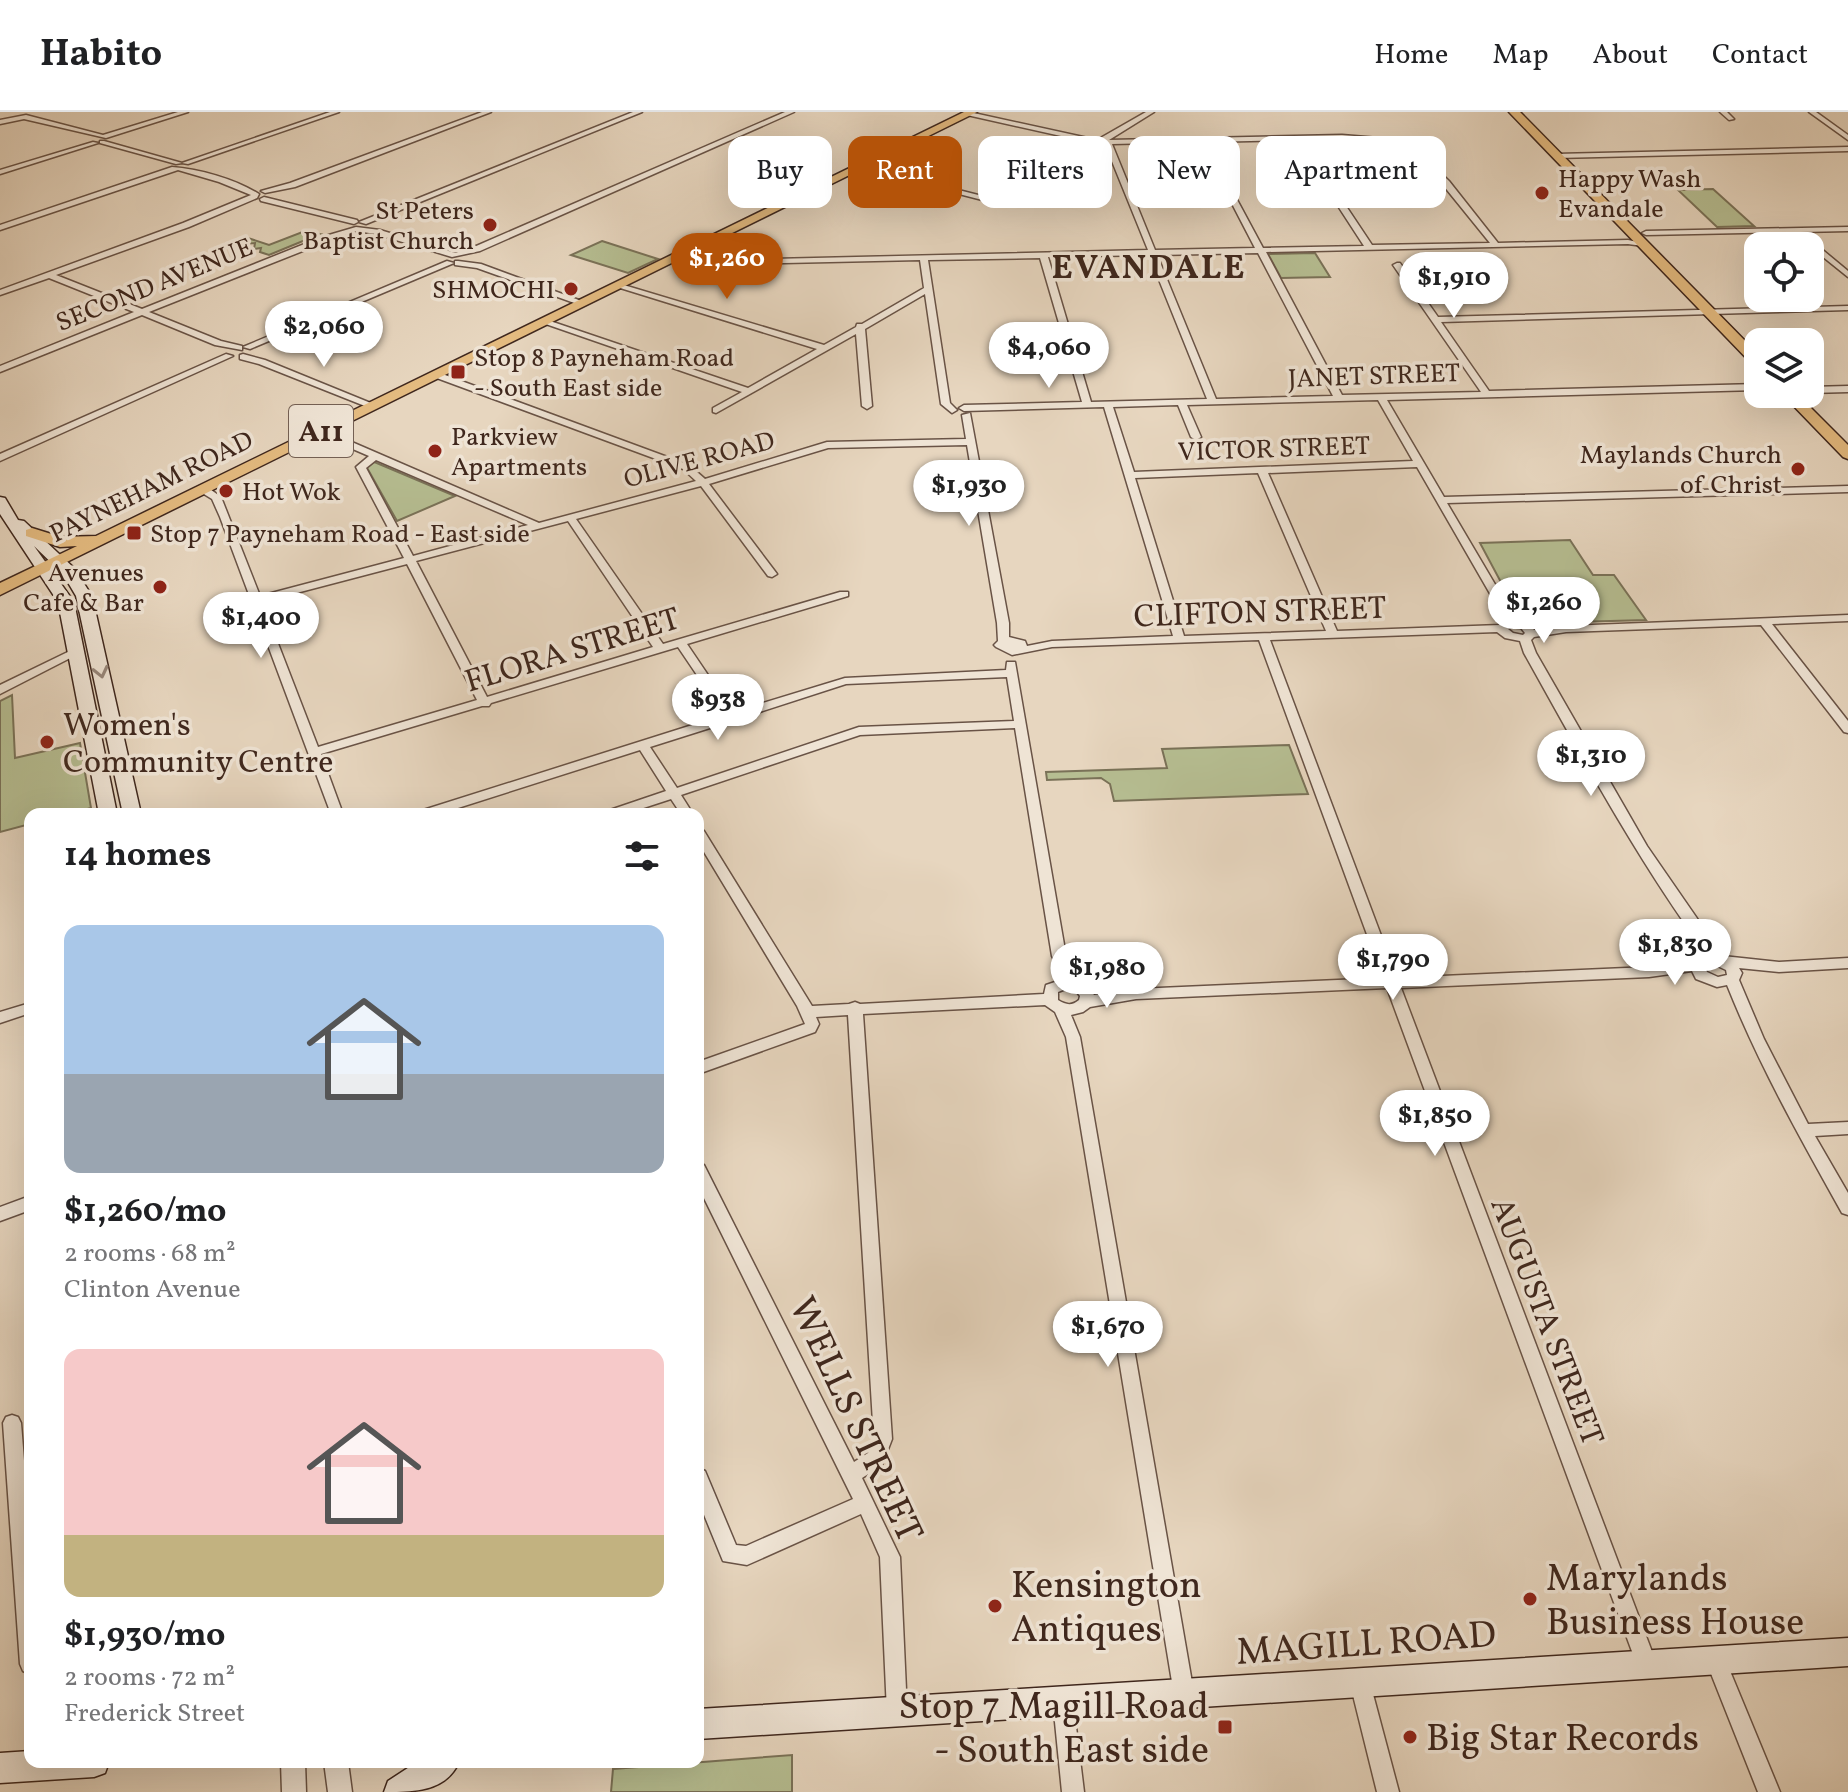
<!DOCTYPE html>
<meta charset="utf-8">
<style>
:root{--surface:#fff;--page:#f6f6f6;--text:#202124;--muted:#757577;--line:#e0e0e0;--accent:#b45309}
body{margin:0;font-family:Vollkorn,serif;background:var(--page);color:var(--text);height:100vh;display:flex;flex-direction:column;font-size:30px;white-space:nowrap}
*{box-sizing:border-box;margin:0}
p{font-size:26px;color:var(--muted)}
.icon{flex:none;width:44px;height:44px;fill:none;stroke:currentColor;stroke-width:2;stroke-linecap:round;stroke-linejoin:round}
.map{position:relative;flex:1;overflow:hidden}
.side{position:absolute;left:24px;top:696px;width:680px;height:960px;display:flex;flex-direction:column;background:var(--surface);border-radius:16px;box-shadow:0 8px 32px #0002}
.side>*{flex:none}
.hud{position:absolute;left:728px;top:24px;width:760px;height:72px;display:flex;gap:16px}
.tools{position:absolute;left:1744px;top:120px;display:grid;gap:16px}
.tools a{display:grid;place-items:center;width:80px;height:80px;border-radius:16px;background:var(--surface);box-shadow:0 8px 32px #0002;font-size:40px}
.price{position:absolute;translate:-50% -68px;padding:0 18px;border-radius:28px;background:#fff;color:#222;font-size:26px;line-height:52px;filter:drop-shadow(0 2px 4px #0008)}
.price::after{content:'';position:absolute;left:50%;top:48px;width:24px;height:18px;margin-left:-12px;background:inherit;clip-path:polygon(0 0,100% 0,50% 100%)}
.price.selected{background:var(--accent);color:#fff}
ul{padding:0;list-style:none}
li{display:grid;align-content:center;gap:16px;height:424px;padding:0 40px}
li span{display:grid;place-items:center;height:248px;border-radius:16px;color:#555}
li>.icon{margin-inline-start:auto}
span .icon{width:144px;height:144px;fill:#fffc;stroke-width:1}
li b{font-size:34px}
h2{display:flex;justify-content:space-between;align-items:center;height:96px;padding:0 40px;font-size:34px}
.pill{padding:0 28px;border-radius:16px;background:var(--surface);box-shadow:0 8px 32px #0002;font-size:28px;line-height:72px}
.pill.selected{background:var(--accent);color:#fff}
header{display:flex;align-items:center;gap:48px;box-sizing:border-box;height:112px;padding:0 40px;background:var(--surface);border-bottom:2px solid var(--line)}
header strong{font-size:38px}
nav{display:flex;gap:44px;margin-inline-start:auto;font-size:28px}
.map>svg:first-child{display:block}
</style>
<header>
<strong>Habito</strong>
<nav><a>Home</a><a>Map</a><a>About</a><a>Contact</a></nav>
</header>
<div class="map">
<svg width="1848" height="1680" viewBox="0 0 1848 1680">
<rect width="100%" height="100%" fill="#e7d6bf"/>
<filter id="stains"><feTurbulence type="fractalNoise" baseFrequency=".0025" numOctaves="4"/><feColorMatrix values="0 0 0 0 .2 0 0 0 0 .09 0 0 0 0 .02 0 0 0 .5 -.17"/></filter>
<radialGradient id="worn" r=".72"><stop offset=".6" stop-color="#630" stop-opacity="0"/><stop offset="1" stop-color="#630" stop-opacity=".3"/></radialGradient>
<!-- green -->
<path fill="#b6be92" stroke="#7a7258" stroke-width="2" d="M1713 77 1754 114 1717 115 1678 78Z
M305 119 320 122 269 143 260 140 261 136 254 137 255 131 222 134 245 125 269 133Z
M602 129 658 147 628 161 571 143Z
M1315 141 1330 165 1281 166 1268 142Z
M372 349 455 384 397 409 366 354Z
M1570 428 1593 463H1614L1646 508 1539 511 1519 504 1480 431Z
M12 583 15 646 80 631 91 696 69 702H30V712L0 720V589Z
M1289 633 1308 682 1114 689 1110 672 1101 666 1047 668 1046 660 1167 656 1162 637Z
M792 1643V1680H611L613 1657Z"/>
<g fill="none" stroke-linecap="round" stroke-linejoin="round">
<defs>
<path id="minor" d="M178 0H188L106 26 24 7 0 12V8L26 3 103 23Z
M330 0H339L188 52 182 51Z
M482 0H491L295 75 265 81 261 79 290 71Z
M633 0H642L366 112 359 110Z
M785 0H794L480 139 452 145 376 122 356 119 328 129 149 200 221 229 242 234V238L215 233 142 203 0 260V254L134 200 49 166 0 183V178L183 111 251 83 219 70 178 58 0 118V113L172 55C199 57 235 67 259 82L257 86 189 115 56 163 142 197 322 125 356 115 380 118 455 141 474 135Z
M969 0 1097 28 1146 0H1154L1109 28 1342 23 1403 28 1410 31 1449 69 1498 131 1628 128 1647 132 1643 134 1628 132 1266 140 1342 283 1481 280 1393 153 1397 151H1400L1438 205 1848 194V198L1441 210 1489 279 1758 272V278L1387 288 1444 385 1848 374V380L1447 391 1506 491 1520 509 1529 511 1534 518 1566 514 1848 503V509L1772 512 1848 609V621L1844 620 1761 513 1566 520 1534 525 1531 528 1536 541 1647 734 1723 844 1779 850 1848 846V856L1779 860 1739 856 1742 861 1739 868 1764 927 1808 1012 1848 1010V1022L1815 1024 1848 1081V1103L1842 1101C1800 1026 1759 953 1727 873L1717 875 1696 867 1692 859 1649 865 1401 876 1657 1553 1654 1560 1647 1563 1640 1560 1637 1553 1387 876 1136 887 1090 895 1083 900 1071 903 1080 925 1194 1582 1191 1589 1184 1592 1177 1589 1174 1582 1066 925 1055 900 1045 893 863 902 892 1327 882 1353 862 1366 900 1445 907 1600 904 1607 897 1610 890 1607 887 1600 880 1445 861 1402 747 1453 723 1449 698 1388V1356L705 1359 736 1433 746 1434 853 1387 698 1074V1052L704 1053 854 1350 868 1341 874 1327 848 903 816 905 819 912 815 920 698 962V950L805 912 797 894 698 730V715L704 719 812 894 849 892 855 890 860 892 1044 882 1046 873 1064 867 1052 844 1015 616 860 623 681 683 693 702H681L671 687 625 702H606L607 699 666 679 640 638 439 702H419L420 699 724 603 678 535 491 591 489 594H482L321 642 343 702H331L220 405 212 387 199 379V375H207L221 385 260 484 404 446 356 355 369 344 318 322V318H324L539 411 696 369 683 357 434 265V261L437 260 689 353 705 367 827 330 966 327 962 303 970 301 1009 511V525L1025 529 1027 534 1052 529 1173 524 1104 295 964 299 959 296 964 293 1082 290 1040 146 928 148 950 291 957 298 952 301 941 292 925 182 865 217 872 294 867 297 862 294 856 222 716 301 713 300V296L742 280 540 210 547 208 748 276 817 237 617 175V171L824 233 856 215 857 212H862L924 176 920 148 693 153 669 147 673 145 693 149 1148 138 1105 32H1097L967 3ZM1342 27 1400 31 1406 33 1443 73 1490 131 1372 133 1302 28ZM1295 28 1364 134 1263 136 1206 30ZM1200 30 1255 136 1155 138 1112 32ZM1258 141 1333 284 1216 287 1157 143ZM1149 143 1207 287 1091 290 1048 145ZM1378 288 1413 349 1134 360 1113 295 1178 293 1191 325 1196 328 1201 325 1187 293ZM967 333 997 511 998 529 994 533 996 535 1012 543 1052 535 1259 528 1383 866 1136 877 1094 883 1086 871 1080 869 1066 844 1015 550H1007L1006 558 845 566 733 600 687 532 848 484V480H840L663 532 576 407 701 374 768 464 772 465 777 462 709 372 828 336ZM376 348 528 413 413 444 366 356ZM1417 355 1496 492 1508 508 1503 509 1500 513 1337 519 1268 361ZM1258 361 1326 519 1184 524 1135 366ZM568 409 653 535 487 585 416 449ZM407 452 477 588 318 635 262 490ZM1510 515 1521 516 1525 521 1523 523 1513 521 1508 517ZM1497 520 1505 526 1520 529 1524 541C1581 643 1636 746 1705 840L1690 849 1649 855 1397 866 1270 528ZM1007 565 1014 609 859 615 677 676 650 635 729 610H736L738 607 846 572ZM1709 850 1726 858 1727 863 1718 865 1707 860 1704 853ZM1068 876 1076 879 1080 884 1079 888C1072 894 1066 893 1058 888V880Z
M1720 0H1727L1734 7 1729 8Z
M1809 0H1816L1848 23V28Z
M100 29H104L182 51 176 52 100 31Z
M93 30 98 31 0 62V58Z
M1848 35V39L1556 46 1553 44 1556 42Z
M860 53 994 87 1057 86 1061 88 1057 90 994 91 858 56Z
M264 85 357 108 358 110 354 112 261 89 260 87Z
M1848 115V119L1801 120 1848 159V165L1792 120 1646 123 1642 121 1646 119Z
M447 149 454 151 250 237 243 235Z
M458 149 481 152 587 191 580 193 477 156 455 153V149Z
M226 242 233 244 0 349V342Z
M243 242 265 248 378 294 370 296 259 252 240 247V243Z
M1848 274V280L1810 281V275Z
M76 536 80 537V541L0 582V573Z
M30 891V901L0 911V900Z
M30 1084V1098L0 1109V1095Z
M12 1303 18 1305 21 1311 30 1424V1562L23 1559 20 1552 3 1311 6 1305Z
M1716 1539 1723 1542 1780 1680H1758L1706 1549 1709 1542Z
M1360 1561 1367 1564 1370 1571 1399 1680H1377L1350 1571 1353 1564Z
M1063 1580 1070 1583 1073 1590 1084 1680H1062L1053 1590 1056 1583Z"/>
<path id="tertiary" d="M281 1650H305L306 1680H282Z
M324 1650H348L352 1680H328Z"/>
<path id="secondary" d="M0 385 5 386 18 408 24 409 74 456 92 484 141 702H123L76 484 63 462 34 434 74 490 117 702H99L58 490 0 402Z
M1848 1526V1554L698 1627V1597Z
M30 1639V1650H109L105 1661 94 1665 0 1671V1641Z
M417 1650H459C446 1680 413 1680 384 1680L388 1669Z"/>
<path id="primary" d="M964 0H977L0 483V471L77 434 60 435 26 424V418L32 416 61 425 96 424Z"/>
<path id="trunk" d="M1509 0H1520L1758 242V254L1753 253Z
M1782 282H1797L1848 333V347L1843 345Z"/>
</defs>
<!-- minor casing -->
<use href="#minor" stroke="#695346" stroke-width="3"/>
<!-- tertiary casing -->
<use href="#tertiary" stroke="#695346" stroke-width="3"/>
<!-- secondary casing -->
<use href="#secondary" stroke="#3f271d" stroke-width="3"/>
<!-- primary casing -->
<use href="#primary" stroke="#3f271d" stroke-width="3"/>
<!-- trunk casing -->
<use href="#trunk" stroke="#3f271d" stroke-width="3"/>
<!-- minor -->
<use href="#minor" fill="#efe4d5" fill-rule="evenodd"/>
<!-- tertiary -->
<use href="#tertiary" fill="#efe4d5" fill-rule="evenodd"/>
<!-- secondary -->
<use href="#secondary" fill="#efe4d5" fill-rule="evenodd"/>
<!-- primary -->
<use href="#primary" fill="#e4bb80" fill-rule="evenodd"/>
<!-- trunk -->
<use href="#trunk" fill="#e4bb80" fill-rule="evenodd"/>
</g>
<!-- one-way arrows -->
<defs><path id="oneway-chevron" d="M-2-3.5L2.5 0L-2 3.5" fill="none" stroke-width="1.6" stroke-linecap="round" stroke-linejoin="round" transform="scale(2)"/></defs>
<use stroke="#978679" href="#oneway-chevron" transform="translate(101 560) rotate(77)"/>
<!-- markers -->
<g fill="#8f2418" stroke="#efe4d5" stroke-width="3">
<circle cx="1542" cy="81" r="8"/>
<circle cx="490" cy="113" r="8"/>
<circle cx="571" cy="177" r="8"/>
<rect x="450" y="252" width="16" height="16" rx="4"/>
<circle cx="435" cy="339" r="8"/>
<circle cx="1798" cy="357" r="8"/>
<circle cx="226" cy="379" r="8"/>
<rect x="126" y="413" width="16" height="16" rx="4"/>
<circle cx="160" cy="475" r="8"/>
<circle cx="47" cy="630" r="8"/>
<circle cx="1530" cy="1487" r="8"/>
<circle cx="995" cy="1494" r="8"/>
<rect x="1217" y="1607" width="16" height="16" rx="4"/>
<circle cx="1410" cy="1625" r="8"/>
</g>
<g text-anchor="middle" stroke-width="7" stroke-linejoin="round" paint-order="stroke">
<!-- far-poi labels -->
<g font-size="26" fill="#3f271d" stroke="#efe4d5" text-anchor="start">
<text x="1558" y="75">Happy Wash<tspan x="1558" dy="30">Evandale</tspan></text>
<text x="474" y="107" text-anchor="end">St Peters<tspan x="474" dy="30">Baptist Church</tspan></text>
<text x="555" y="186" text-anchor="end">SHMOCHI</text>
<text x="474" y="254">Stop 8 Payneham Road<tspan x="474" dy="30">- South East side</tspan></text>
<text x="451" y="333">Parkview<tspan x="451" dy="30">Apartments</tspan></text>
<text x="1782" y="351" text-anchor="end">Maylands Church<tspan x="1782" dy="30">of Christ</tspan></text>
<text x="242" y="388">Hot Wok</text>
<text x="150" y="430">Stop 7 Payneham Road - East side</text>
<text x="144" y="469" text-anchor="end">Avenues<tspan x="144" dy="30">Cafe &amp; Bar</tspan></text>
</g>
<!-- far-street labels -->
<g font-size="26" fill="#3f271d" stroke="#efe4d5">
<text transform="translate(154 172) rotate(-22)" y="9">SECOND AVENUE</text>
<text transform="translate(1374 263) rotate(-2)" y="9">JANET STREET</text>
<text transform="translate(1274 336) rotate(-2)" y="9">VICTOR STREET</text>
<text transform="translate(699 347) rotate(-15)" y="9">OLIVE ROAD</text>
<text transform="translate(151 374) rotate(-26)" y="9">PAYNEHAM ROAD</text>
</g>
<!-- shield labels -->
<rect fill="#efe4d5" stroke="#746054" stroke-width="2" x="289" y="293" width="64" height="52" rx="6"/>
<g font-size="30" font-weight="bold" fill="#3f271d">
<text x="321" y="329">A11</text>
</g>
<!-- street labels -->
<g font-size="32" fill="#3f271d" stroke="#efe4d5">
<text transform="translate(1260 499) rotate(-2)" y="11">CLIFTON STREET</text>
<text transform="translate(572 537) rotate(-17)" y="11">FLORA STREET</text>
<text transform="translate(1548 1209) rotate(69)" y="11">AUGUSTA STREET</text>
</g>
<!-- poi labels -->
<g font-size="32" fill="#3f271d" stroke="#efe4d5" text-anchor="start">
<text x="63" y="623">Women's<tspan x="63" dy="37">Community Centre</tspan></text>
</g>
<!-- far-district labels -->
<g font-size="34" font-weight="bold" letter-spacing="2" fill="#3f271d" stroke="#efe4d5">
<text x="1149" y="166">EVANDALE</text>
</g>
<!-- near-street labels -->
<g font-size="38" fill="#3f271d" stroke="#efe4d5">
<text transform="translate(857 1307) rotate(65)" y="13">WELLS STREET</text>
<text transform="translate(1366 1530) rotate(-4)" y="13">MAGILL ROAD</text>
</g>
<!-- near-poi labels -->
<g font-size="38" fill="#3f271d" stroke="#efe4d5" text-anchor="start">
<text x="1546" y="1478">Marylands<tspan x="1546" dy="44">Business House</tspan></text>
<text x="1011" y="1485">Kensington<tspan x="1011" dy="44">Antiques</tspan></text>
<text x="1209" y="1606" text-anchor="end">Stop 7 Magill Road<tspan x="1209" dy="44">- South East side</tspan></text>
<text x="1426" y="1638">Big Star Records</text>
</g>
</g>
<rect width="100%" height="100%" filter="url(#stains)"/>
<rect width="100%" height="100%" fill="url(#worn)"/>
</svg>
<div class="tools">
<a><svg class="icon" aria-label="locate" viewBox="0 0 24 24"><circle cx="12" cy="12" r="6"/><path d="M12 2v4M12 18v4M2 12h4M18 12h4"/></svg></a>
<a><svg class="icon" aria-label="layers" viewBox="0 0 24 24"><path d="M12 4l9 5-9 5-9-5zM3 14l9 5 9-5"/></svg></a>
</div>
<b class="price selected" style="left:727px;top:189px">$1,260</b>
<b class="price" style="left:1454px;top:208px">$1,910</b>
<b class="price" style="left:324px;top:257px">$2,060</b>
<b class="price" style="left:1049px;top:278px">$4,060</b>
<b class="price" style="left:969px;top:416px">$1,930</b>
<b class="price" style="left:1544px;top:533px">$1,260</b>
<b class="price" style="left:261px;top:548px">$1,400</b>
<b class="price" style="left:718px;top:630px">$938</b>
<b class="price" style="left:1591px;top:686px">$1,310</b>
<b class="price" style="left:1675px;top:875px">$1,830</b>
<b class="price" style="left:1393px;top:890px">$1,790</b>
<b class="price" style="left:1107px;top:898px">$1,980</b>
<b class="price" style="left:1435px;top:1046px">$1,850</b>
<b class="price" style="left:1108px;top:1257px">$1,670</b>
<div class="hud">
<a class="pill">Buy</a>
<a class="pill selected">Rent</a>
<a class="pill">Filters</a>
<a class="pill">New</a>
<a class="pill">Apartment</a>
</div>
<section class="side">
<h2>14 homes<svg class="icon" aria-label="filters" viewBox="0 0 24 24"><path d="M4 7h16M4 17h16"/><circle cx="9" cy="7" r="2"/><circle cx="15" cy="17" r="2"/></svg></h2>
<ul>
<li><span style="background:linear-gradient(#a9c7e8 60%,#9aa5b1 0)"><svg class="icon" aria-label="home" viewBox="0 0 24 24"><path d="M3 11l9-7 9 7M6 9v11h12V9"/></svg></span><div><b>$1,260/mo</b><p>2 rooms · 68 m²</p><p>Clinton Avenue</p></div></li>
<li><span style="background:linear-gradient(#f6c9c9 75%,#c2b280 0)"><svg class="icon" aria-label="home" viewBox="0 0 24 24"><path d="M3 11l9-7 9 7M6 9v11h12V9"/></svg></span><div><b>$1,930/mo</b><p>2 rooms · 72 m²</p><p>Frederick Street</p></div></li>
</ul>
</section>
</div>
